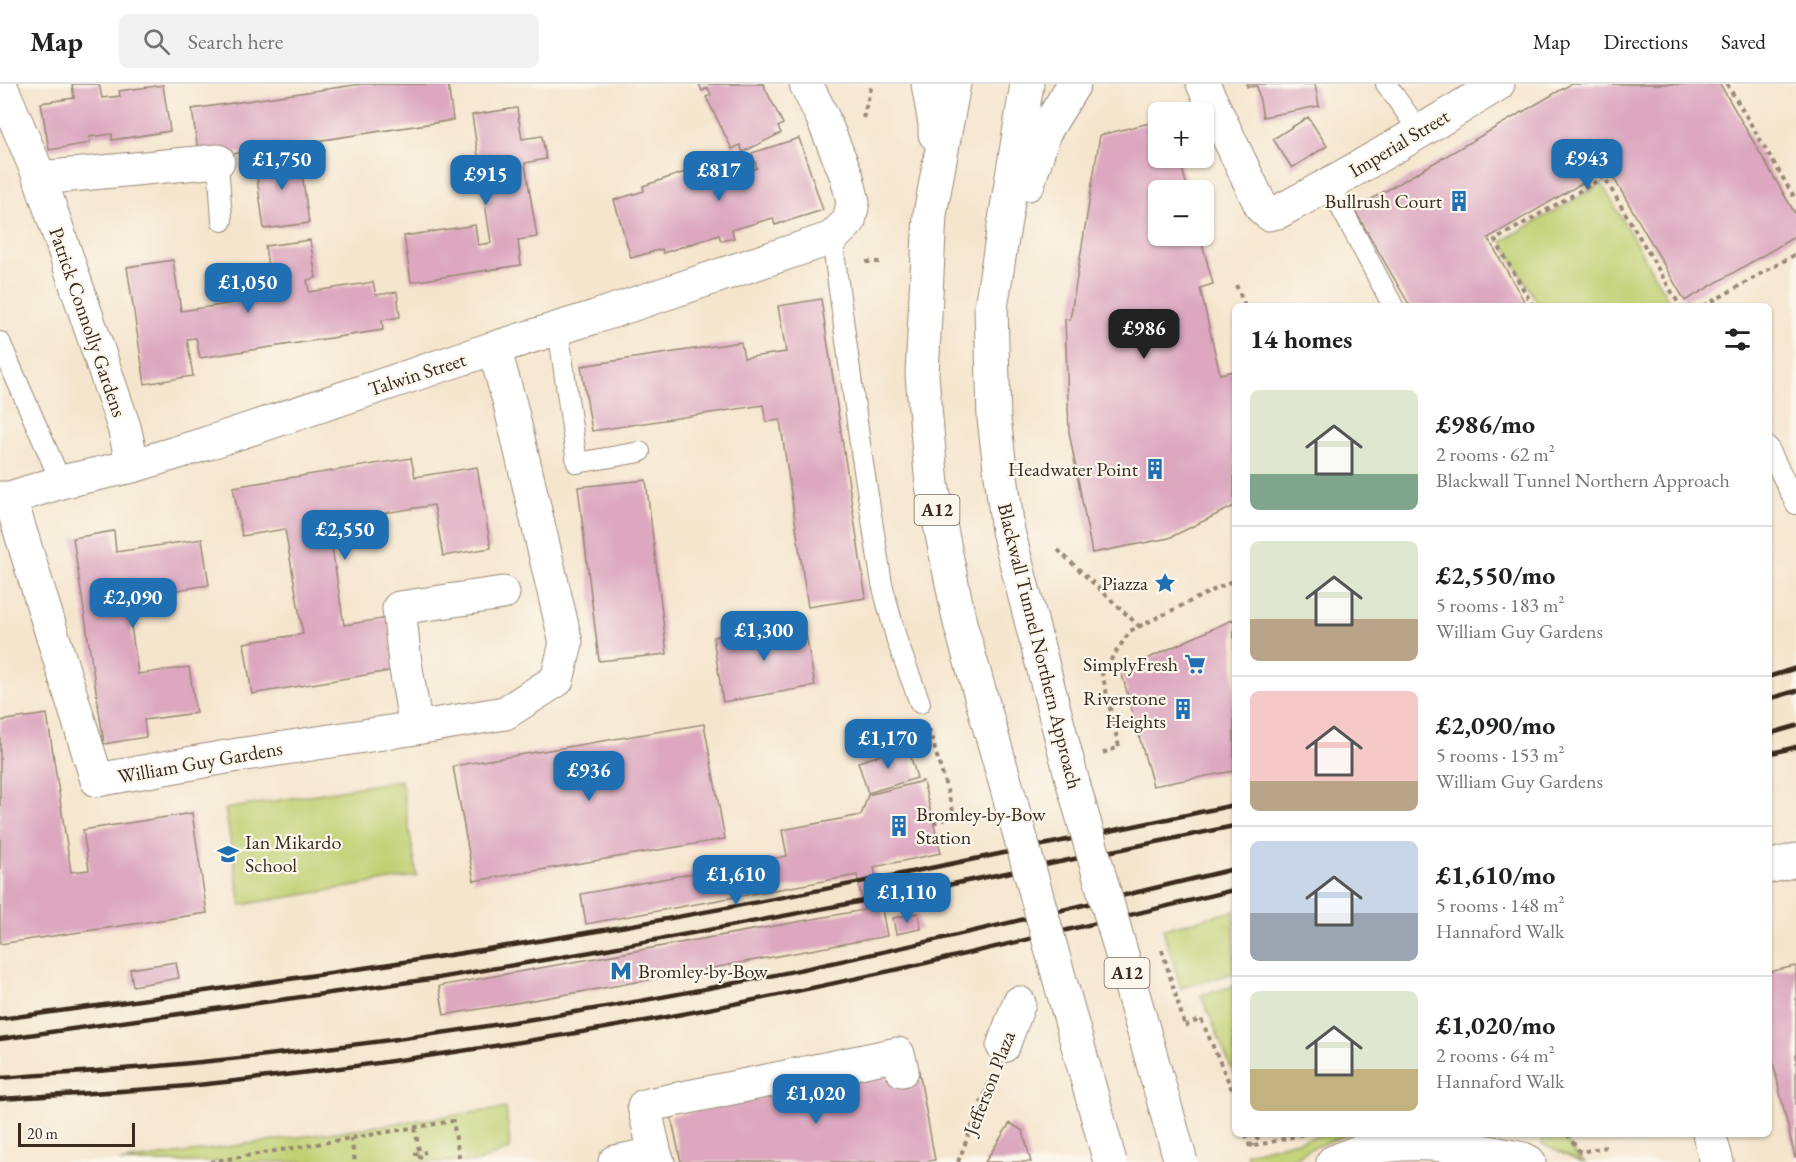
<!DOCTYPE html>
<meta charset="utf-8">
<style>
:root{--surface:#fff;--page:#f2f2f2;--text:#202124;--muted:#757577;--line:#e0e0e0;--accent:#1f6fb2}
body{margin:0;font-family:"EB Garamond",serif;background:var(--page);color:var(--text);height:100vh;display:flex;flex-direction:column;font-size:22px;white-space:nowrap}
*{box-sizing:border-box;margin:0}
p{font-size:20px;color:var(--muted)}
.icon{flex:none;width:33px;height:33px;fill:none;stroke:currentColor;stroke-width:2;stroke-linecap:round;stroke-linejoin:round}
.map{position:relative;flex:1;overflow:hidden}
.sheet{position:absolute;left:1232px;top:219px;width:540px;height:834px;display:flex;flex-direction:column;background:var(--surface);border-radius:9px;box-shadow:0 2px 4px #0004}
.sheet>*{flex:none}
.fabs{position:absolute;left:1148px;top:18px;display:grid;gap:12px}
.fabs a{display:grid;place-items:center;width:66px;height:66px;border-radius:9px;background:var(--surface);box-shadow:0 2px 4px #0004;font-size:30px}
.scale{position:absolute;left:18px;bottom:15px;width:117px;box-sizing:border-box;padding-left:6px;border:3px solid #3b2a1e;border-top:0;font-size:16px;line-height:21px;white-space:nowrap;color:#3b2a1e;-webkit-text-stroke:4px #fbf7ec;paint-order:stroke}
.price{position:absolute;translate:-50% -51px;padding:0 14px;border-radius:12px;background:var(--accent);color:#fff;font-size:20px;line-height:39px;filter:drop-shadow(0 2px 3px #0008)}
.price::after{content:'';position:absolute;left:50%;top:36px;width:18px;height:14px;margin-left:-9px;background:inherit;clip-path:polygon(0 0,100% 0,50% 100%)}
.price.active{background:#222;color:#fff}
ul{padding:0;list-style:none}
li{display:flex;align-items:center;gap:18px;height:150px;padding:0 18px}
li+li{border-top:2px solid var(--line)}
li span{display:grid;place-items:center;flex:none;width:168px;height:120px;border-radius:9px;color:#555}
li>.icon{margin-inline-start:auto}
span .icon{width:72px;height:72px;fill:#fffc;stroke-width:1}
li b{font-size:26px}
h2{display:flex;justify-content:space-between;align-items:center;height:72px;padding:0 18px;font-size:26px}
header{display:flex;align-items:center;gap:36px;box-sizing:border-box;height:84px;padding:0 30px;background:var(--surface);border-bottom:2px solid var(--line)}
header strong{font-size:28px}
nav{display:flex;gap:33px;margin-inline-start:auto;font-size:21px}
.search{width:420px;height:54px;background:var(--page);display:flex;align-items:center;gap:15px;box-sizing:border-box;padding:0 21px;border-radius:9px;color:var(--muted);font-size:22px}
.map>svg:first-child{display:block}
</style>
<header>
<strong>Map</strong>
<div class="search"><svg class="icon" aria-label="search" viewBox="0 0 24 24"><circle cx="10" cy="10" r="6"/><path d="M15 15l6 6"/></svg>Search here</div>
<nav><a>Map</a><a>Directions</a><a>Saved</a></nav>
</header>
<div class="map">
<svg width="1796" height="1078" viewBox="0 0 1796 1078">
<rect width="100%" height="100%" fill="#fbf7ec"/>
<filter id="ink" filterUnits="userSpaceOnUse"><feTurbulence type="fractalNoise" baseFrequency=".0167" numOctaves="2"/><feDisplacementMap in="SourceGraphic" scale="12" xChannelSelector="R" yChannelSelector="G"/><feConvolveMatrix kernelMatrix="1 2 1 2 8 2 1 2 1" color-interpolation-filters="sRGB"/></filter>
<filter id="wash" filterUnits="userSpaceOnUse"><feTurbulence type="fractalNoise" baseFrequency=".008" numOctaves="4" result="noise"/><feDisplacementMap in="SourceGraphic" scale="24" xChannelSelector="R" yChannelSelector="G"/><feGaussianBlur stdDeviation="1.35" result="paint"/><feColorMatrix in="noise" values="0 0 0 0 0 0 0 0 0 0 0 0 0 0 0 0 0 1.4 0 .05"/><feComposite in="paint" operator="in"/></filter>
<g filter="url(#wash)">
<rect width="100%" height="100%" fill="#f5e5cd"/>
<!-- green -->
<path fill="#c0d072" stroke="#7e7d48" stroke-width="1.5" d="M1602 100 1672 222H1539L1502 157Z
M401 696 417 792 241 821 225 725Z
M1234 827V889L1181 904 1163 845Z
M1234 902V991L1201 911Z
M506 1024 510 1065 478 1078H119Z
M1328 1050H1349L1310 1065 1288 1078H1249L1246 1069Z
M1544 1050H1562L1577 1073 1585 1078H1580L1542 1060Z"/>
<g id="blocks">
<!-- building -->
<path fill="#dca7bf" d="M72 0H99L102 14 120 12 119 7 163 1 170 47 112 56V50L89 53 90 59 49 66 41 19 74 14Z
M361 0H448L453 36 199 75 192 25Z
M699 0H763L783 40 778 43 781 49 743 68 740 61 732 65 706 13 711 11 708 4 702 7Z
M1247 0H1315L1319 22 1263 33 1257 2 1247 3Z
M1571 0H1720L1796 131V152L1685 217 1608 84 1488 154 1527 222H1410L1354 125Z
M517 24 522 55 542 52 546 75 525 79 537 153 518 156 521 181 411 198 404 152 475 141 478 161 491 159 472 31Z
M1308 33 1327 62 1292 84 1273 55Z
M1158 37V74H1179L1188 106H1158V152H1200L1213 200 1200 204 1220 290 1234 287V422L1169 454 1092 469 1069 348 1065 235 1070 236 1100 51Z
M799 54 823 126 775 141 773 134 732 146 734 154 721 157 719 151 663 169 662 165 631 174 614 116 644 107 643 102 694 85 699 100 738 86V81L740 77H748L754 85 757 84 752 69Z
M299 68 309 139 264 145 255 79 274 77 273 71Z
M310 156 316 194 307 196 309 208 373 198 376 211 397 208 400 233 382 236 383 246 200 274 196 254 187 255 193 292 145 300 127 183 173 176 181 227 281 212 279 201 271 203 265 162Z
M821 215 866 514 808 523 780 336 766 338 763 321 592 347 581 282 741 258 744 274 786 268 778 222Z
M411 374 415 393 477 383 491 464 443 472 434 421 328 438 344 541 388 534 396 586 252 610 244 559 303 550 285 445 242 452 233 403Z
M646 396 667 570 599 577 578 403Z
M114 447 116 468 202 455 209 501 127 514 138 590 189 583 196 629 144 636 146 653 104 660 73 454Z
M1234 535V687L1153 702 1121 587Z
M804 538 815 602 723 618 713 553Z
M47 630 71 788 89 786 83 746 192 729 207 829 0 860V637Z
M704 640 725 755 474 797 453 682Z
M908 663 917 694 868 709 858 678Z
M923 697 941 769 874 783 887 852 598 905 444 931 439 902 864 826 857 791 586 840 581 810 787 772 782 746 861 731 868 711Z
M918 829 921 845 896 850 893 834Z
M176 878 179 894 133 902 130 885Z
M1796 882V1074H1795L1768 956V888Z
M918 982 935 1076 924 1078H681L671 1032Z
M1010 1039 1023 1047 1031 1078H985Z"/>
</g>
</g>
<g filter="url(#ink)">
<use href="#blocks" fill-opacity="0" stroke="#988876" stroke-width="1.5"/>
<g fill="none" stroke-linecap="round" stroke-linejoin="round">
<defs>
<path id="lane" d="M1386 0 1420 48
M218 77 222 137
M1329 101 1393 222
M832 154 861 367 882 500 897 557 920 619
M558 244 577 379 640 368
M0 258 61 398
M1768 363 1796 420"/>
<path id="street" d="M0 0 40 94 124 343 133 382
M1203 0 1262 124 1269 130 1278 128C1353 88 1426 45 1498 0
M40 94 218 77
M0 414H10L61 398 133 382 208 359 494 264 595 233 832 154 849 137 853 118 847 93 822 32 806 0
M10 414 97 696 232 672 416 644 405 579 399 524 503 509
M416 644 505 629 557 596 566 559 510 320 494 264
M1768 783 1796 776
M1003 962 1019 919
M1709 1050 1717 1078
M655 1070 644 1022 898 970 902 986
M615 1078 655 1070 658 1078"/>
<path id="secondary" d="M1333 1078C1344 1074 1356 1068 1367 1065 1420 1053 1472 1064 1523 1075L1529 1078"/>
<path id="highway" d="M928 0 935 40V50
M954 0 930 130 922 291 932 401 960 539 1010 715
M1027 0 991 223 994 335 1008 447 1073 699
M1028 100 1044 49 1074 0"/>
</defs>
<!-- lane casing -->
<use href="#lane" stroke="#988876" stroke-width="22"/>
<!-- street casing -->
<use href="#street" stroke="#988876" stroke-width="35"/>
<!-- secondary casing -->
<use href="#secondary" stroke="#988876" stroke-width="35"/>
<!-- highway casing -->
<use href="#highway" stroke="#988876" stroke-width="35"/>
<!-- path -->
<path stroke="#988876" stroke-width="4" stroke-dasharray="4.5 4.5" stroke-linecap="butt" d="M1727 0 1796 116
M863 34 872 0
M866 178H880
M1236 201 1245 222
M1533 222 1495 156 1604 93 1680 222
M1704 222 1796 170
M1058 466 1140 543
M929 645 956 737
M1103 669 1119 663 1102 589 1130 547 1234 496
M933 739 970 728
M1185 942 1201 935 1234 1010
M415 1044 421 1078
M1246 1050 1250 1063 1305 1050
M1567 1050 1580 1068 1606 1063
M351 1054 355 1078
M1250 1063 1261 1050
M414 1070 426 1068
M210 1078 453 1037 460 1078
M958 1078 990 996"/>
<!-- lane -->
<use href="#lane" stroke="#fff" stroke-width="20"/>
<!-- street -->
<use href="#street" stroke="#fff" stroke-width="33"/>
<!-- secondary -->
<use href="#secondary" stroke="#fff" stroke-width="33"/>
<!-- highway -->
<use href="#highway" stroke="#fff" stroke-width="33"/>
<!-- rail -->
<path stroke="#3b2a1e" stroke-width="4.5" d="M1768 593 1796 584
M1768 615 1796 607
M1768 650 1796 642
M1768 670 1796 663
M0 935C195 909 391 882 586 849 803 812 1019 766 1234 721
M0 955 438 894 591 868 943 802 1234 742
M0 994C67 989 134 985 201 978 322 966 443 950 563 930 790 894 1012 838 1234 785
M0 1015C69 1010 139 1007 207 1000 328 987 449 970 570 950 794 913 1014 859 1234 806"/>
<defs>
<path id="highway-bridge" d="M1073 699 1181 1078
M1010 715 1110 1078"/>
</defs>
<!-- highway-bridge casing -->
<use href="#highway-bridge" stroke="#988876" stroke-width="35" stroke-linecap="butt"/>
<!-- path-bridge -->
<path stroke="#988876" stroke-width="4" stroke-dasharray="4.5 4.5" stroke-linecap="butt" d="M1162 866 1185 942"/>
<!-- highway-bridge -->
<use href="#highway-bridge" stroke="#fff" stroke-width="33"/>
</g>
</g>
<!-- icons -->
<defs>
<symbol id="building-bare" viewBox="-9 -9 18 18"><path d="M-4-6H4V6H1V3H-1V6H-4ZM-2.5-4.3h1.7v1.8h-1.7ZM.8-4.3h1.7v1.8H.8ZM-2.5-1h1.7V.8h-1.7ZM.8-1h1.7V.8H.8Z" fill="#1f6fb2" stroke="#fbf7ec" stroke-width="2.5" paint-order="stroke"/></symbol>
<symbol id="sight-bare" viewBox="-9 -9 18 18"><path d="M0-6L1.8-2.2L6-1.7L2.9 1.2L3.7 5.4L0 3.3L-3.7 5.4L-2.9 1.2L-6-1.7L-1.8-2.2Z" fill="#1f6fb2" stroke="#fbf7ec" stroke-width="2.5" paint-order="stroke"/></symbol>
<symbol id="supermarket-bare" viewBox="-9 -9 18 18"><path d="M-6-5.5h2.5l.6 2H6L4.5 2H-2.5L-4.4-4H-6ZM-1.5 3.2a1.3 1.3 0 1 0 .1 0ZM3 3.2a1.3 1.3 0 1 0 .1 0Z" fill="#1f6fb2" stroke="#fbf7ec" stroke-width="2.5" paint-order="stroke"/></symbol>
<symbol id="school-bare" viewBox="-9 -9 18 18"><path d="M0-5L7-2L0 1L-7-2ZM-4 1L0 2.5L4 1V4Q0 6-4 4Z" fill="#1f6fb2" stroke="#fbf7ec" stroke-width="2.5" paint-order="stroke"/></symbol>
<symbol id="metro-bare" viewBox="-9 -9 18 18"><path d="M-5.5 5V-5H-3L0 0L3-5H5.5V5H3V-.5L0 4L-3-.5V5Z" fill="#1f6fb2" stroke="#fbf7ec" stroke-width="2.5" paint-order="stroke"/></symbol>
</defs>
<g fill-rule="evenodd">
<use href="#building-bare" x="1444" y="102" width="30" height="30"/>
<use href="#building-bare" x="1140" y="370" width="30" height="30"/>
<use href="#sight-bare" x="1150" y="484" width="30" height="30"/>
<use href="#supermarket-bare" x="1180" y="565" width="30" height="30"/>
<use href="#building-bare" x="1168" y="610" width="30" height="30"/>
<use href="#building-bare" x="884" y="727" width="30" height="30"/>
<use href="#school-bare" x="213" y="755" width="30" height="30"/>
<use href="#metro-bare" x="606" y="872" width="30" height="30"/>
</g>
<g text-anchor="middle" stroke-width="4.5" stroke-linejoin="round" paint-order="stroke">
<!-- shield labels -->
<g fill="#fbf7ec" stroke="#75685c" stroke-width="1.5">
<rect x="914.5" y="411" width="45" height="30" rx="4.5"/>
<rect x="1104.5" y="874" width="45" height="30" rx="4.5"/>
</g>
<g font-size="18" font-weight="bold" fill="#3b2a1e">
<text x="937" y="432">A12</text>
<text x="1127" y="895">A12</text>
</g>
<!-- street labels -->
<g font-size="20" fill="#3b2a1e" stroke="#fbf7ec">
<text transform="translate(1399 59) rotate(-31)" y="7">Imperial Street</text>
<text transform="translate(88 238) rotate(71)" y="7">Patrick Connolly Gardens</text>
<text transform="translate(417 290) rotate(-18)" y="7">Talwin Street</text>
<text transform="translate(1040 562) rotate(76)" y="7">Blackwall Tunnel Northern Approach</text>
<text transform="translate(200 678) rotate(-10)" y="7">William Guy Gardens</text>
<text transform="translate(989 999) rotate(-69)" y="7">Jefferson Plaza</text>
</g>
<!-- poi labels -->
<g font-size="20" fill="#3b2a1e" stroke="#fbf7ec" text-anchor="end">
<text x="1442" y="124">Bullrush Court</text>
<text x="1138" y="392">Headwater Point</text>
<text x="1148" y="506">Piazza</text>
<text x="1178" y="587">SimplyFresh</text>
<text x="1166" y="621">Riverstone<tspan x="1166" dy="23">Heights</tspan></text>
<text x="916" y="737" text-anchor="start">Bromley-by-Bow<tspan x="916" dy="23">Station</tspan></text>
<text x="245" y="765" text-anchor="start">Ian Mikardo<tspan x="245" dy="23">School</tspan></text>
<text x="638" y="894" text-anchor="start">Bromley-by-Bow</text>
</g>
</g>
</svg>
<div class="fabs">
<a>+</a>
<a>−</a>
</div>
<div class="scale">20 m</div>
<b class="price" style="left:1587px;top:106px">£943</b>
<b class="price" style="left:282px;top:107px">£1,750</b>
<b class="price" style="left:719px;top:118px">£817</b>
<b class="price" style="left:486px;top:122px">£915</b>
<b class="price" style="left:248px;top:230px">£1,050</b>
<b class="price active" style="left:1144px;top:276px">£986</b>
<b class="price" style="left:345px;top:477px">£2,550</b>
<b class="price" style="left:133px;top:545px">£2,090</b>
<b class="price" style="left:764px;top:578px">£1,300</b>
<b class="price" style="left:888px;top:686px">£1,170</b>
<b class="price" style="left:589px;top:718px">£936</b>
<b class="price" style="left:736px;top:822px">£1,610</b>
<b class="price" style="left:907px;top:840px">£1,110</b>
<b class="price" style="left:816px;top:1041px">£1,020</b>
<section class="sheet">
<h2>14 homes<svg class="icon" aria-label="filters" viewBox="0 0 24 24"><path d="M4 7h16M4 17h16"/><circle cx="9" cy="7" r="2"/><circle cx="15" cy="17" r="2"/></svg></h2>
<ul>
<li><span style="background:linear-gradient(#dfe7d0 70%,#7fa58c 0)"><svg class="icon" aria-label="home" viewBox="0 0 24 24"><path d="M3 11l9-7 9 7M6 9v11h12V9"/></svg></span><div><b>£986/mo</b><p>2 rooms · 62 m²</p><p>Blackwall Tunnel Northern Approach</p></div></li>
<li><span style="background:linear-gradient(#dfe7d0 65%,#b9a48a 0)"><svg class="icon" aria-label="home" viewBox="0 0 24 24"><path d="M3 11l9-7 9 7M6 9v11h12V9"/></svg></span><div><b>£2,550/mo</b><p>5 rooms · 183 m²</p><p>William Guy Gardens</p></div></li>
<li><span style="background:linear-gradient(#f6c9c9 75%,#b9a48a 0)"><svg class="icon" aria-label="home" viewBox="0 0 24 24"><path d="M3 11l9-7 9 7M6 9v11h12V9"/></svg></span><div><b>£2,090/mo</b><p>5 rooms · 153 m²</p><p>William Guy Gardens</p></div></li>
<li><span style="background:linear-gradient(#c9d6e8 60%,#9aa5b1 0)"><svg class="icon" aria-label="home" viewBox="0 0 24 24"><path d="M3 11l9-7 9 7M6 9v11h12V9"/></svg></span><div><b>£1,610/mo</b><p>5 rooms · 148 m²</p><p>Hannaford Walk</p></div></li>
<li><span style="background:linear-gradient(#dfe7d0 65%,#c2b280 0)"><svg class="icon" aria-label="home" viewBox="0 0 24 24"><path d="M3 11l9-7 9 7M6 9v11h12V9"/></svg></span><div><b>£1,020/mo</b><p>2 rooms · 64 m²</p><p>Hannaford Walk</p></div></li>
</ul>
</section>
</div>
